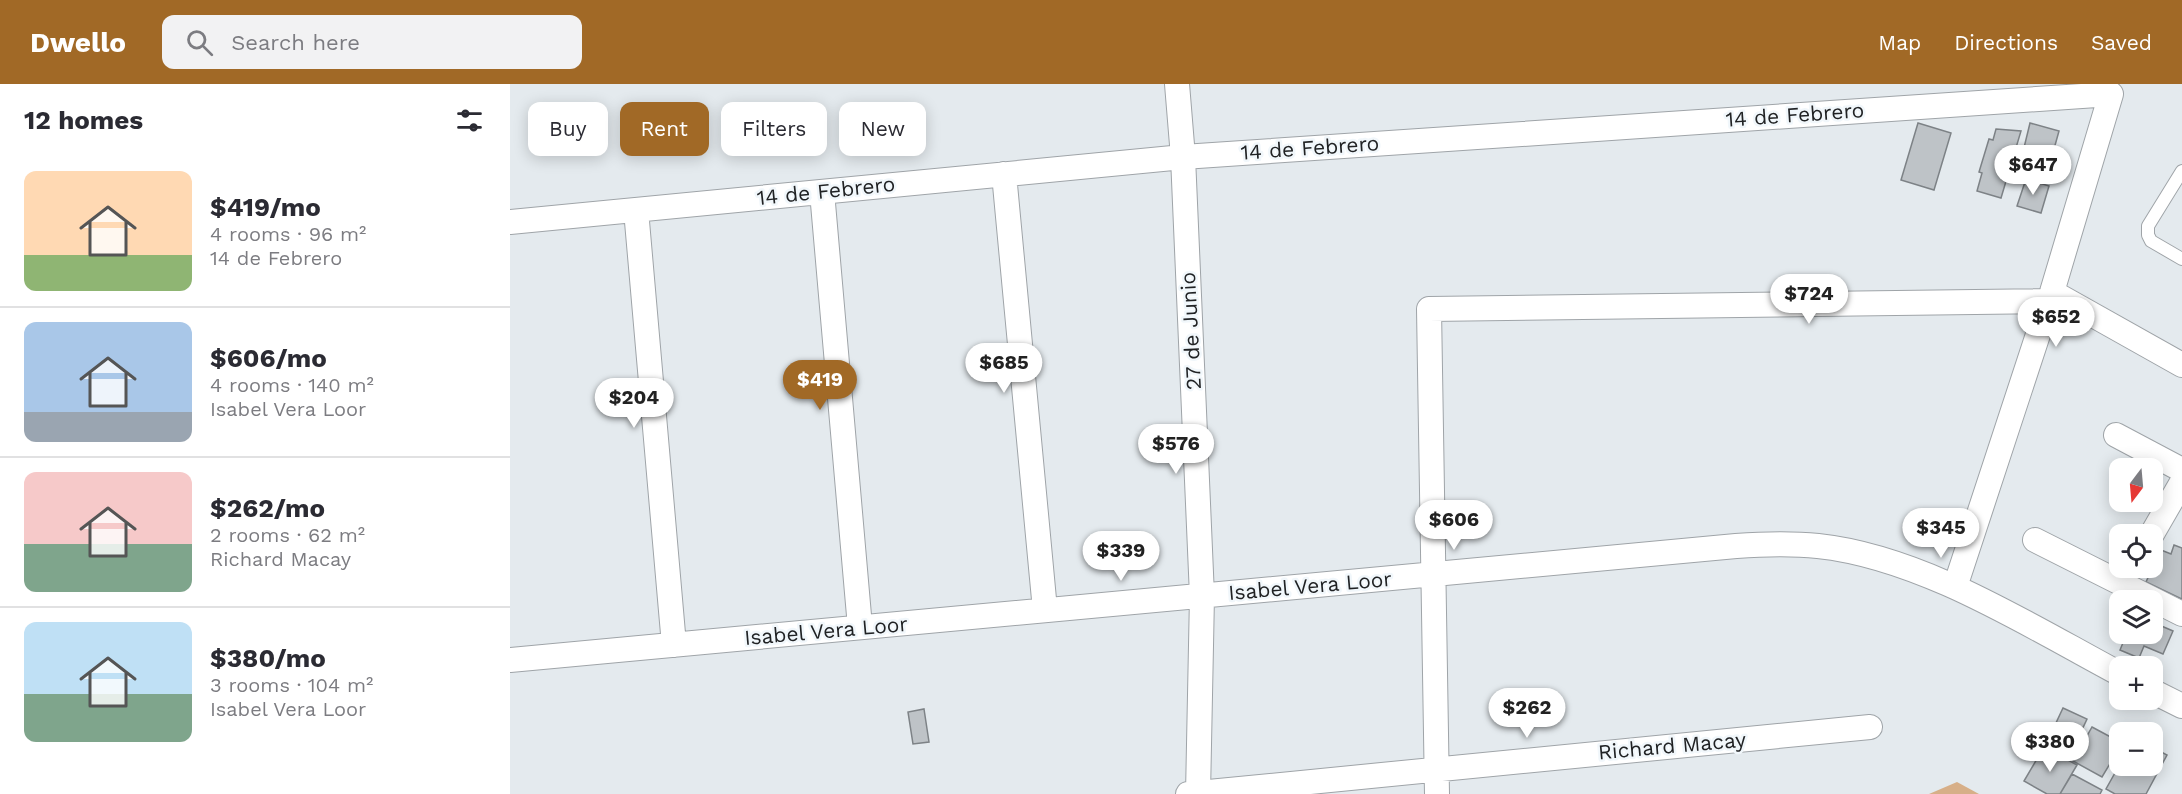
<!DOCTYPE html>
<meta charset="utf-8">
<style>
:root{--surface:#fff;--page:#f2f2f3;--text:#2b2b33;--muted:#7c7c81;--line:#e1e1e2;--accent:#a16926}
body{margin:0;font-family:"Work Sans",sans-serif;background:var(--page);color:var(--text);height:100vh;display:flex;flex-direction:column;font-size:22px;white-space:nowrap}
*{box-sizing:border-box;margin:0}
p{font-size:20px;color:var(--muted)}
.icon{flex:none;width:33px;height:33px;fill:none;stroke:currentColor;stroke-width:2;stroke-linecap:round;stroke-linejoin:round}
.map{position:relative;flex:1;overflow:hidden}
.sheet{display:flex;flex-direction:column;background:var(--surface);width:510px}
.sheet>*{flex:none}
.hud{position:absolute;left:18px;top:18px;width:570px;height:54px;display:flex;gap:12px}
.needle{width:39px;rotate:196deg}
.fabs{position:absolute;left:1599px;top:374px;display:grid;gap:12px}
.fabs a{display:grid;place-items:center;width:54px;height:54px;border-radius:12px;background:var(--surface);box-shadow:0 3px 15px #0003;font-size:30px}
.price{position:absolute;translate:-50% -51px;padding:0 14px;border-radius:21px;background:#fff;color:#222;font-size:20px;line-height:39px;filter:drop-shadow(0 2px 3px #0008)}
.price::after{content:'';position:absolute;left:50%;top:36px;width:18px;height:14px;margin-left:-9px;background:inherit;clip-path:polygon(0 0,100% 0,50% 100%)}
.price.active{background:var(--accent);color:#fff}
ul{padding:0;list-style:none}
li{display:flex;align-items:center;gap:18px;height:150px;padding:0 24px}
li+li{border-top:2px solid var(--line)}
li span{display:grid;place-items:center;flex:none;width:168px;height:120px;border-radius:12px;color:#555}
li>.icon{margin-inline-start:auto}
span .icon{width:72px;height:72px;fill:#fffc;stroke-width:1}
li b{font-size:26px}
h2{display:flex;justify-content:space-between;align-items:center;height:72px;padding:0 24px;font-size:26px}
.pill{padding:0 21px;border-radius:12px;background:var(--surface);box-shadow:0 3px 15px #0003;font-size:21px;line-height:54px}
.pill.active{background:var(--accent);color:#fff}
header{display:flex;align-items:center;gap:36px;box-sizing:border-box;height:84px;padding:0 30px;background:var(--accent);color:#fff}
header strong{font-size:28px}
nav{display:flex;gap:33px;margin-inline-start:auto;font-size:21px}
.search{width:420px;height:54px;background:var(--page);display:flex;align-items:center;gap:15px;box-sizing:border-box;padding:0 21px;border-radius:12px;color:var(--muted);font-size:22px}
main{display:flex;flex:1;min-height:0}
.map>svg:first-child{display:block}
</style>
<header>
<strong>Dwello</strong>
<div class="search"><svg class="icon" aria-label="search" viewBox="0 0 24 24"><circle cx="10" cy="10" r="6"/><path d="M15 15l6 6"/></svg>Search here</div>
<nav><a>Map</a><a>Directions</a><a>Saved</a></nav>
</header>
<main>
<section class="sheet">
<h2>12 homes<svg class="icon" aria-label="filters" viewBox="0 0 24 24"><path d="M4 7h16M4 17h16"/><circle cx="9" cy="7" r="2"/><circle cx="15" cy="17" r="2"/></svg></h2>
<ul>
<li><span style="background:linear-gradient(#ffd9b3 70%,#8fb573 0)"><svg class="icon" aria-label="home" viewBox="0 0 24 24"><path d="M3 11l9-7 9 7M6 9v11h12V9"/></svg></span><div><b>$419/mo</b><p>4 rooms · 96 m²</p><p>14 de Febrero</p></div></li>
<li><span style="background:linear-gradient(#a9c7e8 75%,#9aa5b1 0)"><svg class="icon" aria-label="home" viewBox="0 0 24 24"><path d="M3 11l9-7 9 7M6 9v11h12V9"/></svg></span><div><b>$606/mo</b><p>4 rooms · 140 m²</p><p>Isabel Vera Loor</p></div></li>
<li><span style="background:linear-gradient(#f6c9c9 60%,#7fa58c 0)"><svg class="icon" aria-label="home" viewBox="0 0 24 24"><path d="M3 11l9-7 9 7M6 9v11h12V9"/></svg></span><div><b>$262/mo</b><p>2 rooms · 62 m²</p><p>Richard Macay</p></div></li>
<li><span style="background:linear-gradient(#bfe0f5 60%,#7fa58c 0)"><svg class="icon" aria-label="home" viewBox="0 0 24 24"><path d="M3 11l9-7 9 7M6 9v11h12V9"/></svg></span><div><b>$380/mo</b><p>3 rooms · 104 m²</p><p>Isabel Vera Loor</p></div></li>
</ul>
</section>
<div class="map">
<svg width="1672" height="710" viewBox="0 0 1672 710">
<rect width="100%" height="100%" fill="#e4eaee"/>
<!-- green -->
<path fill="#d7af88" d="M1447 698 1469 710H1419Z"/>
<!-- building -->
<path fill="#bec3c7" stroke="#7d8286" stroke-width="1.5" d="M1408 39 1441 49 1424 106 1391 96Z
M1520 39 1549 47 1539 83 1511 76Z
M1486 45 1511 47 1491 114 1467 107 1472 89 1469 88 1479 55 1483 56Z
M1516 95 1539 102 1531 129 1507 122Z
M1664 461 1672 464V515L1636 498 1651 466 1661 470Z
M1642 538 1663 547 1653 570 1634 562 1629 574 1610 566 1617 549H1642Z
M1553 624 1577 635 1562 667 1538 656Z
M414 625 419 658 403 660 398 628Z
M1582 643 1610 658V663L1592 693 1563 677Z
M1534 663 1567 681 1550 710H1537L1514 697Z
M1642 663 1657 671 1636 710H1605L1596 705 1610 680 1642 681Z
M1562 690 1592 706 1590 710H1550Z"/>
<g fill="none" stroke-linecap="round" stroke-linejoin="round">
<defs>
<path id="service" d="M1672 87 1638 142V151L1641 157 1672 175"/>
<path id="minor" d="M667 0 673 73 692 512 688 710
M494 90 535 526
M312 108 350 543
M126 126 164 561
M0 138 673 73 1601 10 1542 208 1445 503
M1606 351 1672 386
M1642 450 1672 398
M1525 456 1672 530
M0 576 1226 462C1253 460 1280 459 1308 462 1412 473 1518 541 1610 590
M1642 607 1672 622
M678 710 1360 643
M927 710 919 225 1539 217 1542 208 1672 281"/>
</defs>
<!-- service casing -->
<use href="#service" stroke="#9fa4a8" stroke-width="14"/>
<!-- minor casing -->
<use href="#minor" stroke="#9fa4a8" stroke-width="26"/>
<!-- service -->
<use href="#service" stroke="#fff" stroke-width="12"/>
<!-- minor -->
<use href="#minor" stroke="#fff" stroke-width="24"/>
</g>
<g text-anchor="middle" stroke-width="5" stroke-linejoin="round" paint-order="stroke">
<!-- street labels -->
<g font-size="21" fill="#202224" stroke="#f1f7fb">
<text transform="translate(1285 31) rotate(-4)" y="7">14 de Febrero</text>
<text transform="translate(800 64) rotate(-4)" y="7">14 de Febrero</text>
<text transform="translate(316 107) rotate(-6)" y="7">14 de Febrero</text>
<text transform="translate(681 247) rotate(-93)" y="7">27 de Junio</text>
<text transform="translate(800 502) rotate(-5)" y="7">Isabel Vera Loor</text>
<text transform="translate(316 547) rotate(-5)" y="7">Isabel Vera Loor</text>
<text transform="translate(1162 662) rotate(-5)" y="7">Richard Macay</text>
</g>
</g>
</svg>
<div class="fabs">
<a><svg class="needle" viewBox="-14 -14 28 28"><path d="M0-13l5 13h-10z" fill="#e53935"/><path d="M0 13l5-13h-10z" fill="#7c7c81"/></svg></a>
<a><svg class="icon" aria-label="locate" viewBox="0 0 24 24"><circle cx="12" cy="12" r="6"/><path d="M12 2v4M12 18v4M2 12h4M18 12h4"/></svg></a>
<a><svg class="icon" aria-label="layers" viewBox="0 0 24 24"><path d="M12 4l9 5-9 5-9-5zM3 14l9 5 9-5"/></svg></a>
<a>+</a>
<a>−</a>
</div>
<b class="price" style="left:1523px;top:112px">$647</b>
<b class="price" style="left:1299px;top:241px">$724</b>
<b class="price" style="left:1546px;top:264px">$652</b>
<b class="price" style="left:494px;top:310px">$685</b>
<b class="price active" style="left:310px;top:327px">$419</b>
<b class="price" style="left:124px;top:345px">$204</b>
<b class="price" style="left:666px;top:391px">$576</b>
<b class="price" style="left:944px;top:467px">$606</b>
<b class="price" style="left:1431px;top:475px">$345</b>
<b class="price" style="left:611px;top:498px">$339</b>
<b class="price" style="left:1017px;top:655px">$262</b>
<b class="price" style="left:1540px;top:689px">$380</b>
<div class="hud">
<a class="pill">Buy</a>
<a class="pill active">Rent</a>
<a class="pill">Filters</a>
<a class="pill">New</a>
</div>
</div>
</main>
